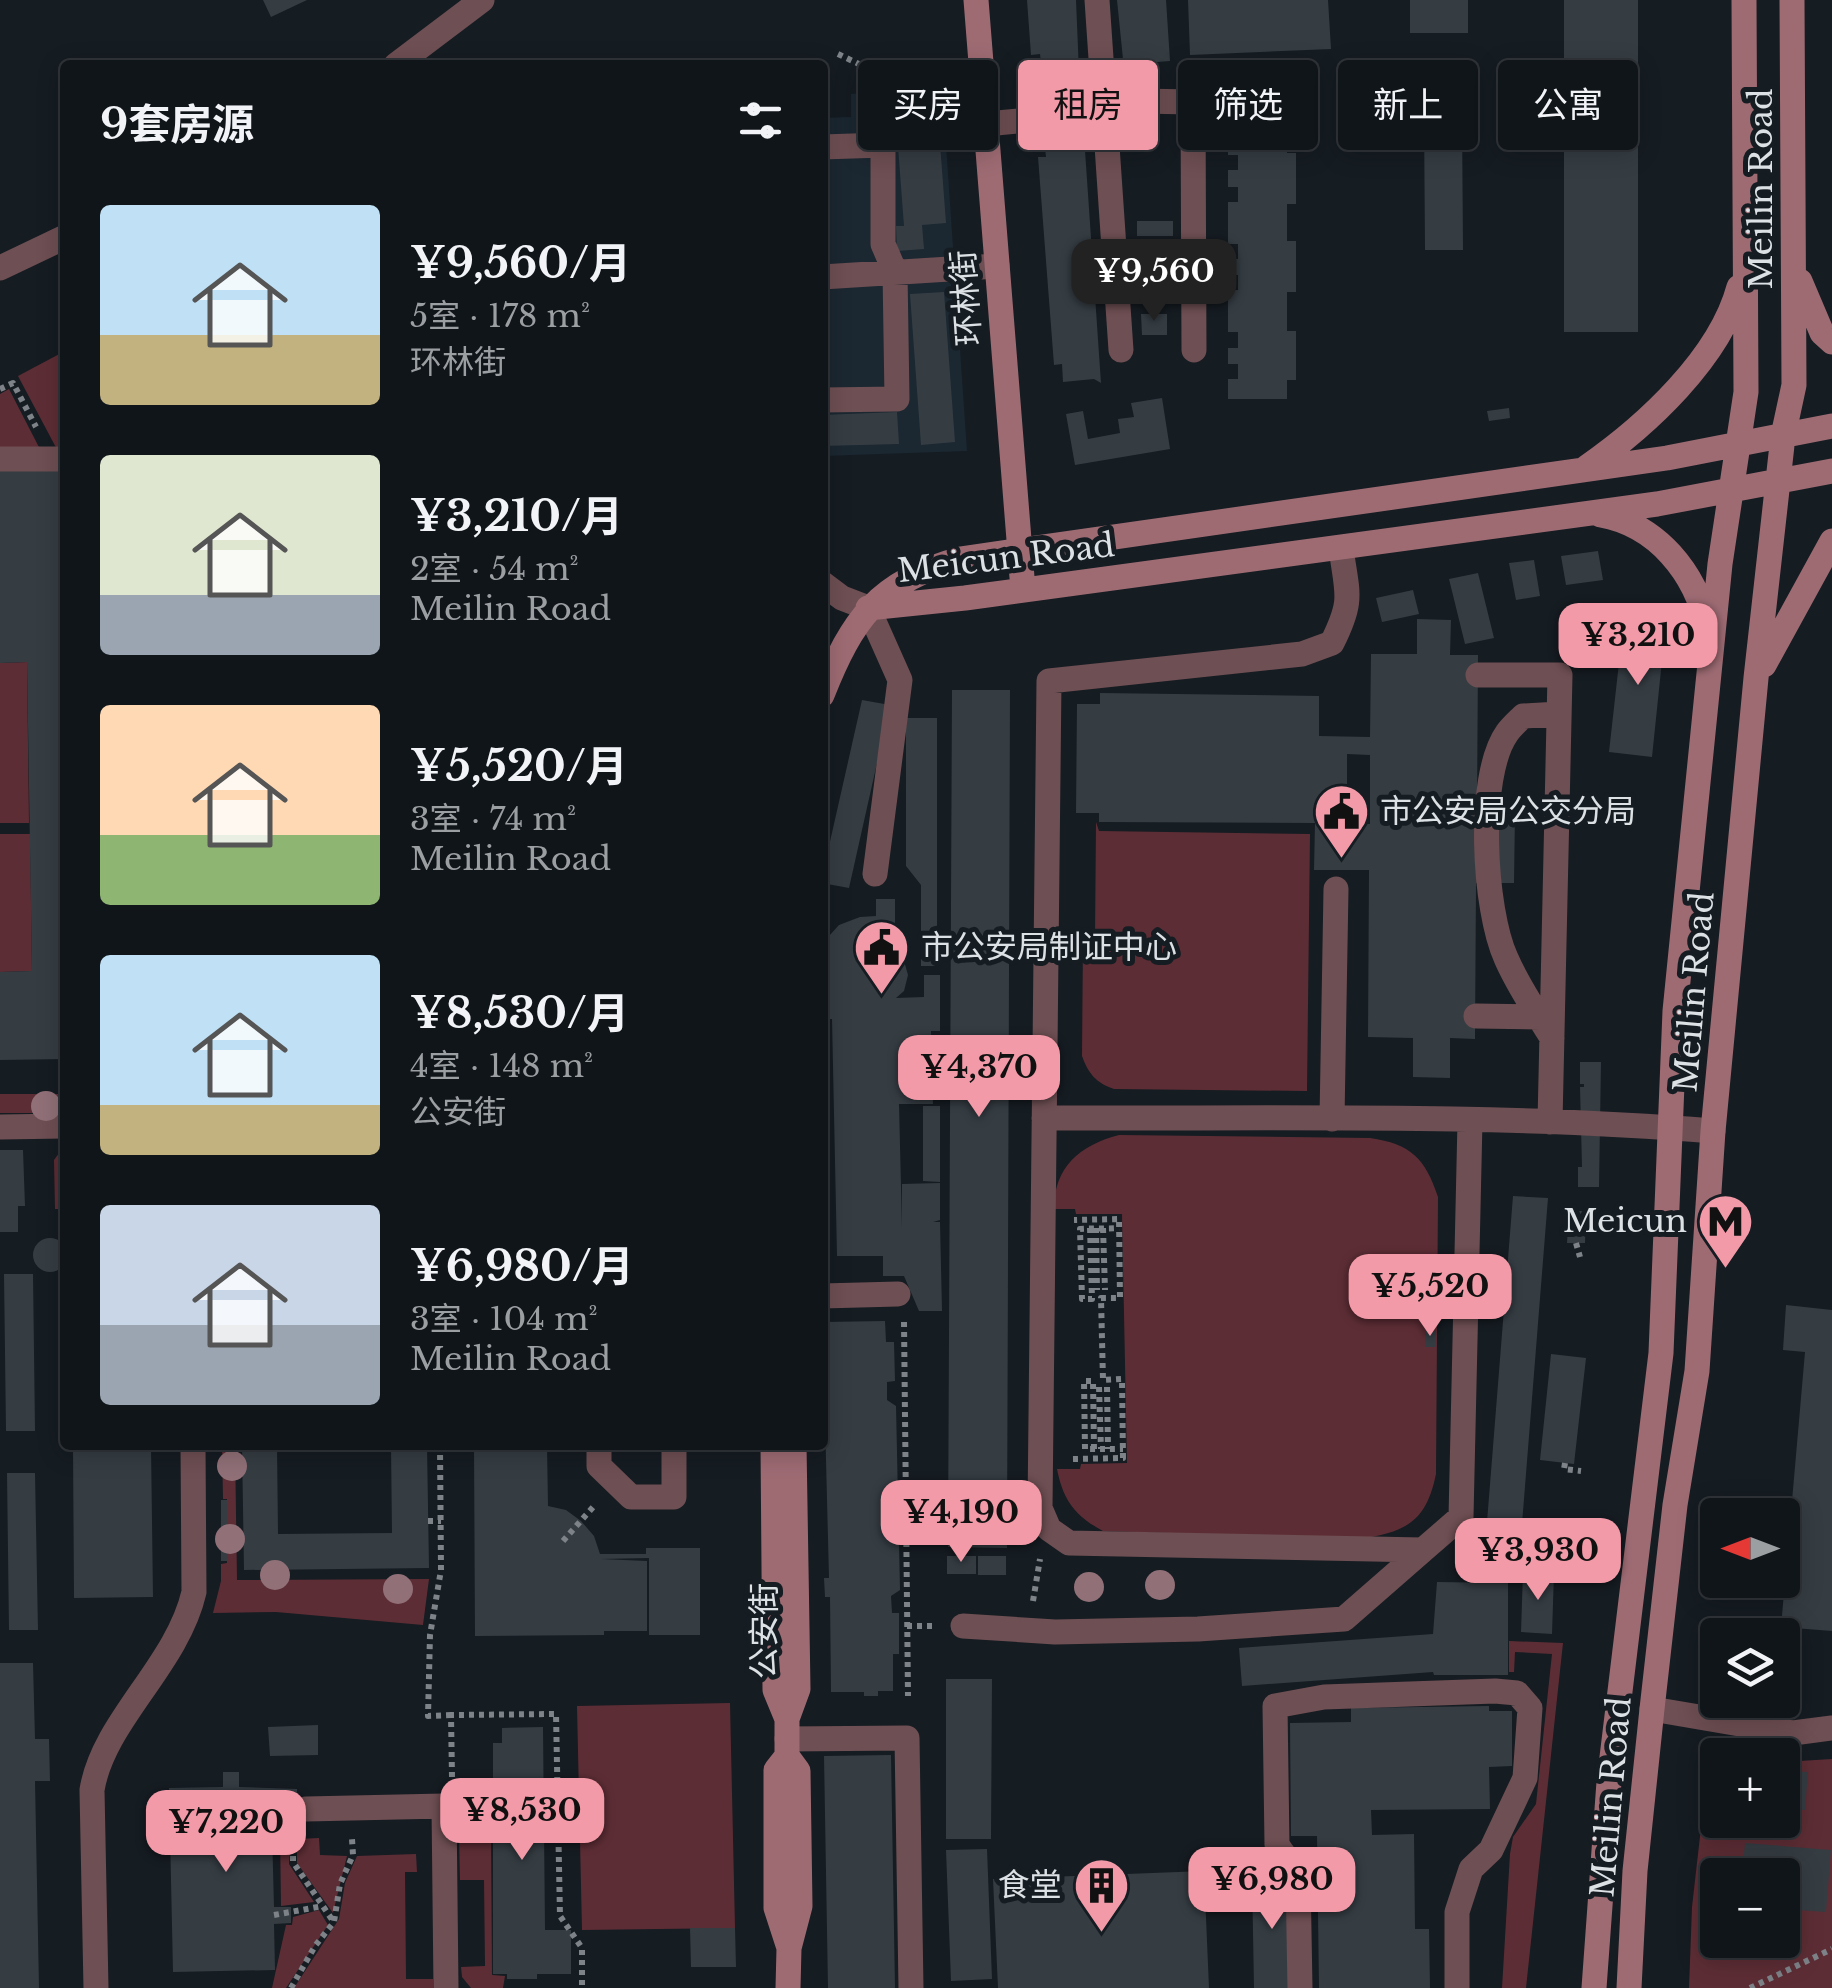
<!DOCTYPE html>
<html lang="zh">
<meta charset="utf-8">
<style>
:root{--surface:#10151a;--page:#1e2227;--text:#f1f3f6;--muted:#9c9fa2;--line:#303439;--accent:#f39aa8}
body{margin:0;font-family:"Libre Baskerville","Noto Sans SC",serif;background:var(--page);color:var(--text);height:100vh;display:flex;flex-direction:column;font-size:38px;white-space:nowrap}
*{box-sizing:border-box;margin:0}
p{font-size:32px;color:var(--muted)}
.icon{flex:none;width:55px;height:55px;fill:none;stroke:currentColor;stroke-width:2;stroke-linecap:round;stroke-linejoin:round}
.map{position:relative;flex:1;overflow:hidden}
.sheet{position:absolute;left:60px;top:60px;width:768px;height:1390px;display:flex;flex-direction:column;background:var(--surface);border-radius:10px;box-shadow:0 5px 25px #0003,0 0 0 2px var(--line)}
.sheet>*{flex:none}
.hud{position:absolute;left:858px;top:60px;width:822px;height:90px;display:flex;gap:20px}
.needle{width:65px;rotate:270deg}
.tools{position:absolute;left:1700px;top:1498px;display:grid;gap:20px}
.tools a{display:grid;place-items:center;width:100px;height:100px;border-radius:10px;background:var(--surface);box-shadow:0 5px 25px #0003,0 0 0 2px var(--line);font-size:50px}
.price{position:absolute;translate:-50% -85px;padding:0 22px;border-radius:20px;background:var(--accent);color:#111;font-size:32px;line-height:65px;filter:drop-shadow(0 2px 5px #0008)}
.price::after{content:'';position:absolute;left:50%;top:60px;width:30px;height:22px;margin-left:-15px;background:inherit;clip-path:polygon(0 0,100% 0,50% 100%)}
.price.active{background:#222;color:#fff}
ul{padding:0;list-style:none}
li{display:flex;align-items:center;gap:30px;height:250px;padding:0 40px}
li span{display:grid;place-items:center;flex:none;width:280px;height:200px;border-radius:10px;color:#555}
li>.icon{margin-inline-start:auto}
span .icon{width:120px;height:120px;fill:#fffc;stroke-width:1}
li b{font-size:42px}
h2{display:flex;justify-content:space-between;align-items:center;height:120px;padding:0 40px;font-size:42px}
.chip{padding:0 35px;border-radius:10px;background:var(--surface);box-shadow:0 5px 25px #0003,0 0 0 2px var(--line);font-size:35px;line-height:90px}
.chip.active{background:var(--accent);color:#111}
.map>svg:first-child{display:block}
</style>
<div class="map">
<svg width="1832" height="1988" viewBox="0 0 1832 1988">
<rect width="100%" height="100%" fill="#151c22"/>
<!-- built -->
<path fill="#1b2731" d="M942 86 967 451 823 456 822 118 851 117V94Z"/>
<!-- green -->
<path fill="#5d2d35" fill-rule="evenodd" d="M65 351V453L60 455 18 376Z
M9 389 42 453H0V394Z
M27 662 29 823H0V663Z
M1096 822 1099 831 1310 834 1307 1091 1114 1089C1096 1083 1088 1073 1082 1056L1083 939 1095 938Z
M0 834H30L32 971 0 972Z
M0 1094H65V1113H0Z
M1119 1135 1370 1138C1411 1144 1425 1158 1438 1197L1436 1474C1426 1523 1405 1532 1359 1539L1103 1531C1075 1516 1063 1500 1057 1469H1080L1081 1464 1127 1463 1122 1214H1076L1075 1209H1054C1054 1167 1080 1145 1119 1135Z
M62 1149H65V1209H55L54 1160Z
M222 1445H235L237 1580 429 1579 423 1625 276 1612 213 1613 221 1581V1564L227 1563V1499H223Z
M1509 1641 1563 1643 1526 1988H1502L1510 1854 1513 1837 1536 1804 1552 1654 1515 1652 1514 1672H1509Z
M730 1703 735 1928 582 1930 577 1706Z
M1832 1759V1988H1689L1692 1907 1708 1766H1717L1718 1820H1782L1783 1762ZM1718 1875H1782V1940H1718Z
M291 1832 289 1864 314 1902 281 1906 280 1833Z
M491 1834 492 1975 505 1976 503 1988H471L462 1977 461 1967 485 1966 484 1880H460L459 1835Z
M319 1838 320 1855 347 1856 333 1913 297 1863V1839Z
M416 1854 417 1872H405L406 1979H433V1988H294L339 1919 345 1883 357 1856Z
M319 1910 328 1925 286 1988H272L286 1925H292L293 1917Z"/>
<!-- building -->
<path fill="#353d43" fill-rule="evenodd" d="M263 0H307L271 17Z
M1027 0H1076L1079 72 1073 69 1042 72 1040 54 1031 55Z
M1117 0H1166L1170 61 1131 64 1124 69Z
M1188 0H1328L1331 49 1190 55Z
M1410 0H1468V33H1410Z
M1564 0H1638V332H1564Z
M1424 116H1462L1463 250H1425Z
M938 117 946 223 922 225 924 249 897 251 896 226H904L896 120Z
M1081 132 1084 136 1101 383 1094 379 1063 382 1062 364 1054 365 1038 157H1046L1044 139 1075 137Z
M1228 135H1287V153H1296V204H1287V241H1296V292H1287V331H1296V380H1287V399H1228V379H1238V364H1228V348H1238V332H1228V290H1238V275H1228V259H1238V244H1228V202H1238V187H1228V170H1238V155H1228Z
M1137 221H1173V236H1137Z
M944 292 955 442 921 445 910 294Z
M1141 314H1167V335H1142Z
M1162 398 1170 449 1075 465 1066 414 1083 411 1088 439 1120 433 1118 419 1134 417 1131 403Z
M1509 408 1510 418 1489 421 1487 411Z
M897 412 899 444 822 446V415Z
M65 469V1059L0 1060V972L32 971 27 662 0 663V470Z
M1598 551 1603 580 1566 585 1561 556Z
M1534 560 1540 596 1516 600 1509 563Z
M1478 573 1494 638 1465 644 1449 579Z
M1413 590 1419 614 1382 622 1376 598Z
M1624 618 1666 622 1652 757 1609 752Z
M1417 619 1451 620 1450 655H1478L1477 811 1515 812 1514 883H1476L1475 1039 1450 1038V1078L1413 1077V1038L1368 1037 1369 870H1314L1315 823 1099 822V813H1076L1077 704H1100V693L1319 696V736L1370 737 1371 654H1417ZM1347 754 1370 755V824H1347Z
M952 690H1010L1007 1548 948 1547Z
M862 700 890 705 849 888 822 883V877Z
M906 718H937V966H921V885L906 866Z
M876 899H895V951L904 961 908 975 904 991 896 998 924 997V975H940V1031H931L933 1104H899L902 1228V1184L940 1183V1220L933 1222H940L942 1311H919L904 1276H883V1256H837L832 1019H823L822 955 829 936 839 925 860 917 876 916Z
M1580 1062H1601L1599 1187H1578V1167H1582L1580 1087H1584V1084H1580Z
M923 1106H940V1182L923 1181Z
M0 1150H23L25 1206H18V1232H0Z
M1513 1196 1548 1198 1522 1524 1487 1522Z
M1569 1211H1586L1585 1243H1567Z
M33 1255a17 17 0 1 1 34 0a17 17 0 1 1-34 0Z
M4 1274H33L35 1431H6Z
M1786 1305 1832 1310V1631L1781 1627 1805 1352 1783 1350Z
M885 1321 886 1342H894L895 1381 887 1382V1400L896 1406 900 1590 891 1596 892 1613H899V1654H893V1691H878V1696H864V1692H831L830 1597H825L824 1578H829L825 1420H822V1401H825L823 1322Z
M1425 1331H1436V1347H1425Z
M1551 1354 1586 1358 1574 1464 1540 1460Z
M73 1445H151L153 1597 74 1598Z
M242 1445H277L278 1534 392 1533 391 1445H427L429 1568 244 1570Z
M474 1445H547L548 1506 566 1510 581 1521 594 1536 600 1554H646V1548H700V1635H649V1558L601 1559 647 1561V1631H604V1635L475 1636Z
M7 1473H35L38 1630H9Z
M221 1500H227V1561H221Z
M947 1556H976V1574H947Z
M978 1556H1006V1575H978Z
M1523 1572 1554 1573 1552 1634 1521 1632Z
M1437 1582 1508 1583V1675H1434L1433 1672 1242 1686 1239 1648 1433 1634Z
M0 1663H33L35 1739H49L50 1781H35L39 1988H0Z
M946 1679H992L991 1839H946Z
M1489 1706V1711H1512V1766L1489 1767 1490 1809 1371 1810 1372 1835 1414 1834 1415 1929H1429L1430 1988H1319L1317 1836H1291L1290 1723 1351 1722V1708Z
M318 1725V1755L270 1756 268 1727Z
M543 1727 545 1930H571V1974H537V1979H507V1974H493V1743H502V1728Z
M891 1755 895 1988H828L824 1756Z
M1788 1771 1808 1772 1805 1810 1782 1808Z
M223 1772H239V1787L297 1789 298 1826 276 1827V1831H272L274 1907H291V1923L274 1924 275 1970 173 1972 169 1788 223 1787Z
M1745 1843 1831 1850 1826 1912 1782 1909V1875H1742Z
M987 1849 992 1979 951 1981 946 1850Z
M1204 1871 1209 1988H998L993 1879Z
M1252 1877H1289L1291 1988H1254Z
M690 1928H735L736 1967H691Z"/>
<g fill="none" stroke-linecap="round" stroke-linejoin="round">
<!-- path -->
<path stroke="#7d8388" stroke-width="6" stroke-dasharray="5 5" stroke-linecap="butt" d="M838 54 863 66
M0 389 13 383 36 427
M1090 1228 1092 1299H1082L1080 1229C1093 1228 1106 1229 1119 1228
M1096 1228 1097 1290
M1103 1228 1105 1290
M1576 1243 1580 1257
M904 1322 908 1696
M1099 1387 1101 1449
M1107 1387 1108 1449
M440 1445 441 1570 430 1635 428 1716 451 1715
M1094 1449 1093 1381H1084L1085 1449C1098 1449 1110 1449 1123 1449
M1073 1459 1123 1458 1122 1379 1103 1380 1101 1298H1120L1119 1219 1074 1220
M1565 1463 1564 1469 1581 1471
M428 1521H441
M563 1541 595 1505
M1033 1601 1040 1559
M907 1626H932
M452 1777 451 1715 556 1714 560 1916 582 1948V1988
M293 1836V1862L333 1921
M274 1915 323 1906
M291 1988 315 1946 334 1922 340 1884 353 1855 352 1839
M1750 1988 1832 1949"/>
<!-- lane -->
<path stroke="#6e4f53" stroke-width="25" d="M1097 0 1121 350
M986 124 1105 113 1139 101 1193 102 1194 350
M822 147 883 145V244L895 272 897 399 822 400
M822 277 997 266
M0 459H65
M1341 548C1347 594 1354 599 1332 643L1302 654 1049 681 1040 1508 1049 1529 1069 1543 1423 1550 1461 1517 1470 1121
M822 583 842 598 868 608 900 680 875 874
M1478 675H1560L1550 1122
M1476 1016 1540 1017
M1552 1038C1536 1012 1518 986 1506 958 1484 910 1476 777 1507 733 1511 727 1518 721 1523 716L1559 714
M1044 1118C1267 1119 1491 1113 1713 1131
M1332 1119 1336 889
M0 1127 65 1126
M822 1296 898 1294
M599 1445V1466L631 1497H674V1445
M963 1626 1055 1632 1198 1629 1344 1619 1423 1550
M787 1739 907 1738 911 1988
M306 1809 444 1806 446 1988
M96 1988 92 1790C103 1721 177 1666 194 1592L193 1445
M1300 1988 1298 1875 1277 1845 1275 1706 1324 1697 1495 1691 1517 1693 1530 1708 1525 1778 1491 1850 1471 1869 1457 1912V1988"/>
<!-- street -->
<path stroke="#6e4f53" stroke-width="25" d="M396 65 482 0
M0 268 65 237
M1652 1709 1793 1733 1832 1728"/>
<!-- secondary -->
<path stroke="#9e6b73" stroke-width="25" d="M976 0 1023 590
M1800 281 1822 333 1832 342
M1587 467C1646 426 1720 358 1739 287
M1601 515C1657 525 1696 573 1707 627
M868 608 965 598 1657 504 1832 471
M1764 665 1832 541
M822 695C852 619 879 581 960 559L1667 458 1832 426
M773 1445 775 1690 787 1719V1756L798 1771 800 1906 789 1948 788 1988
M787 1719 798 1689 794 1445
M787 1756 776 1770V1908L789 1948
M1594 1988 1609 1782 1661 1353 1675 1011 1720 564 1746 392 1744 0
M1629 1988 1635 1871 1652 1709 1675 1505 1697 1371 1713 1131 1756 678 1783 436 1794 385 1792 0"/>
</g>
<!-- trees -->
<g fill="#917078">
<circle cx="46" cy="1106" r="15"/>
<circle cx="232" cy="1466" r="15"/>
<circle cx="230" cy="1539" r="15"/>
<circle cx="275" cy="1575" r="15"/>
<circle cx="1160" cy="1585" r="15"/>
<circle cx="1089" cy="1587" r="15"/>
<circle cx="398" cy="1589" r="15"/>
</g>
<!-- icons -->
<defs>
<symbol id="civic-pin" viewBox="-11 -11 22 30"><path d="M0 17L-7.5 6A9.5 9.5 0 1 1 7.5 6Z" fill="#f39aa8" stroke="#151c22"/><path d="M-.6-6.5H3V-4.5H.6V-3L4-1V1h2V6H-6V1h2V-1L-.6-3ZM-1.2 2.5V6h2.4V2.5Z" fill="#111"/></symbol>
<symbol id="metro-pin" viewBox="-11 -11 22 30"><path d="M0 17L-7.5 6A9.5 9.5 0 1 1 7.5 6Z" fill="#f39aa8" stroke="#151c22"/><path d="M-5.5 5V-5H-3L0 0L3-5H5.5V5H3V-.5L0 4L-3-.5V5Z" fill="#111"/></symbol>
<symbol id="building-pin" viewBox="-11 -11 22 30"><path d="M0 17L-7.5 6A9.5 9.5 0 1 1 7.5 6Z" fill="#f39aa8" stroke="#151c22"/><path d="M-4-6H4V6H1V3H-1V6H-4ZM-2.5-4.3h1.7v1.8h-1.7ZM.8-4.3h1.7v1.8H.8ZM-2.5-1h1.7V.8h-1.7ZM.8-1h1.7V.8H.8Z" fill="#111"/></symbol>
</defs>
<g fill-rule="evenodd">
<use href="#civic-pin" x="1310" y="780" width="63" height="86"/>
<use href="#civic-pin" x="850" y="916" width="63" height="86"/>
<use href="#metro-pin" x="1694" y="1190" width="63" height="86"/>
<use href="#building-pin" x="1070" y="1854" width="63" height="86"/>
</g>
<g text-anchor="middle" stroke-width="10" stroke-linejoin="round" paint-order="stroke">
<!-- street labels -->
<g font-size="32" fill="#dce1e5" stroke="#151c22">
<text transform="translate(1761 189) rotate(-90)" y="11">Meilin Road</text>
<text transform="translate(966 298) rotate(-94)" y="11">环林街</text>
<text transform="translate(1006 558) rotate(-7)" y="11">Meicun Road</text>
<text transform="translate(1694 992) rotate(-85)" y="11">Meilin Road</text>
<text transform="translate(764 1631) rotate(-90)" y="11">公安街</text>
<text transform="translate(1611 1797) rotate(-85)" y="11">Meilin Road</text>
</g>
<!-- poi labels -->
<g font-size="32" fill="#dce1e5" stroke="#151c22" text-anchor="start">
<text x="1380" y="822">市公安局公交分局</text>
<text x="921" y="958">市公安局制证中心</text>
<text x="1687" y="1232" text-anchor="end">Meicun</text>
<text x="1062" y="1896" text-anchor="end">食堂</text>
</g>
</g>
</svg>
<div class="tools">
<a><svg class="needle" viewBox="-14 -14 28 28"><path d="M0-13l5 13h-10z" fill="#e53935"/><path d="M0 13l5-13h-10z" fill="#9c9fa2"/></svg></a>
<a><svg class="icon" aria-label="layers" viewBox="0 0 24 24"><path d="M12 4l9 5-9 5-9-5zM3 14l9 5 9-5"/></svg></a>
<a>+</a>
<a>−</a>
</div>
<b class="price active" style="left:1154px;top:324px">¥9,560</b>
<b class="price" style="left:1638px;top:688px">¥3,210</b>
<b class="price" style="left:979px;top:1120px">¥4,370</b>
<b class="price" style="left:1430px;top:1339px">¥5,520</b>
<b class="price" style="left:961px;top:1565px">¥4,190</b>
<b class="price" style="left:1538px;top:1603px">¥3,930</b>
<b class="price" style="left:522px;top:1863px">¥8,530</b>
<b class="price" style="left:226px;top:1875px">¥7,220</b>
<b class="price" style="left:1272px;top:1932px">¥6,980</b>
<div class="hud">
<a class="chip">买房</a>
<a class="chip active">租房</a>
<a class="chip">筛选</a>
<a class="chip">新上</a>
<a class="chip">公寓</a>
</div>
<section class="sheet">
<h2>9套房源<svg class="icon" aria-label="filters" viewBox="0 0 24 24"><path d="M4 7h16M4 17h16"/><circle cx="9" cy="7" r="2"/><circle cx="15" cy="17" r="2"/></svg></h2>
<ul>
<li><span style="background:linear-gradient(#bfe0f5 65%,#c2b280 0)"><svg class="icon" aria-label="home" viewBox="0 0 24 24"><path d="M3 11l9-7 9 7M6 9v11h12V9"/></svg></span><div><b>¥9,560/月</b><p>5室 · 178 m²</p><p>环林街</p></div></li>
<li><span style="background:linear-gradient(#dfe7d0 70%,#9aa5b1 0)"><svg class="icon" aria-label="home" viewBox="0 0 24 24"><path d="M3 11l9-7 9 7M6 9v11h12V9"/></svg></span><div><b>¥3,210/月</b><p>2室 · 54 m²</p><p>Meilin Road</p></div></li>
<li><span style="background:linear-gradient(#ffd9b3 65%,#8fb573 0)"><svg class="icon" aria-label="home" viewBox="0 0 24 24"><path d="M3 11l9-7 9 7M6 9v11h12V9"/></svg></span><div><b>¥5,520/月</b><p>3室 · 74 m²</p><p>Meilin Road</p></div></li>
<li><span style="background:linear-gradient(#bfe0f5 75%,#c2b280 0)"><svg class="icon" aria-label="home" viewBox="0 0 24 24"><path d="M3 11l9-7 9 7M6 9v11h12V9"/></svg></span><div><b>¥8,530/月</b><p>4室 · 148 m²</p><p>公安街</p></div></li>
<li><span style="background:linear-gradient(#c9d6e8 60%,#9aa5b1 0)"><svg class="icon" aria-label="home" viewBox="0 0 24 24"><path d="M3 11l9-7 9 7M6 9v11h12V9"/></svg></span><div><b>¥6,980/月</b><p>3室 · 104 m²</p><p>Meilin Road</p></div></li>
</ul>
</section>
</div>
